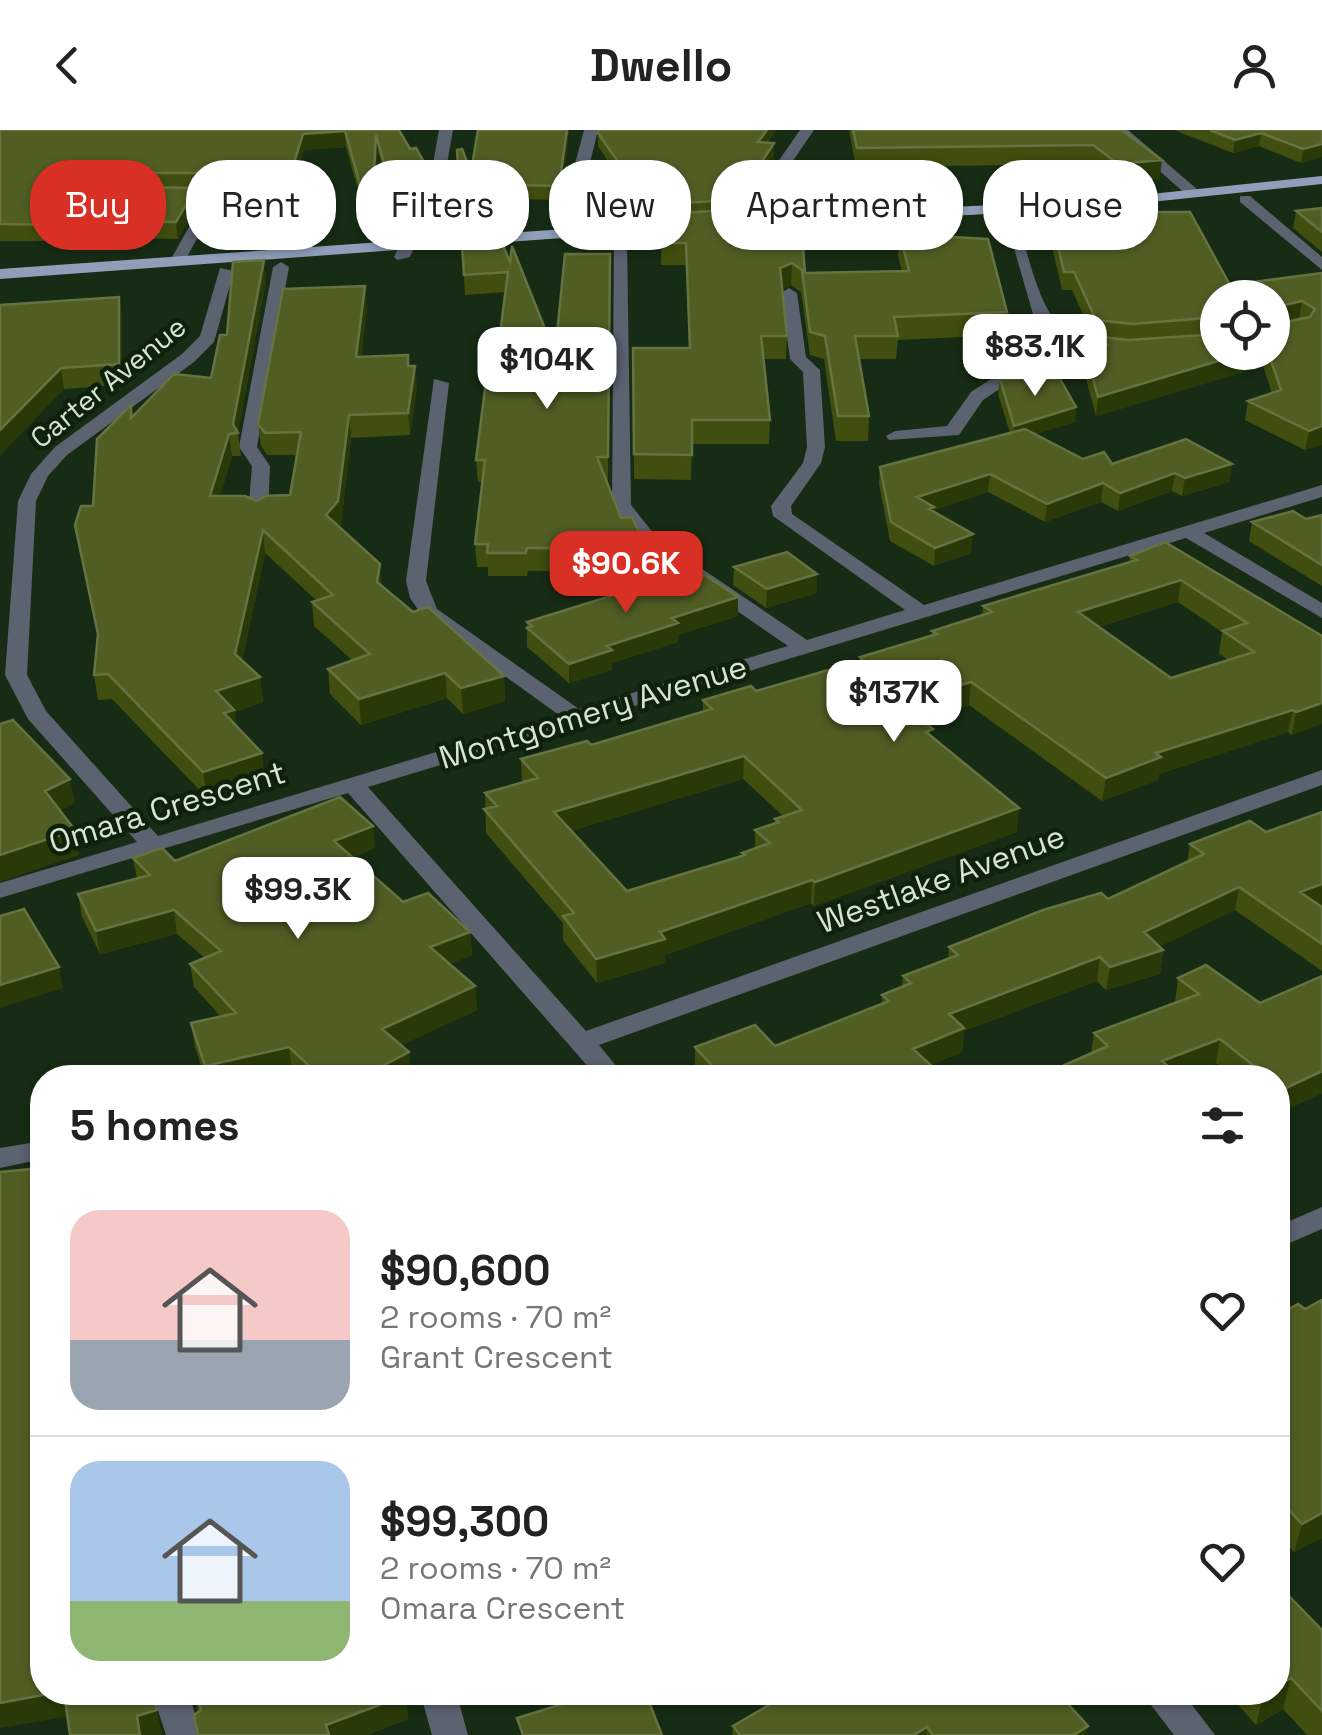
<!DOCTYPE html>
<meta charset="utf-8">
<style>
:root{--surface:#fff;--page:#f6f6f6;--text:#222;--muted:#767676;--line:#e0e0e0;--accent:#d93025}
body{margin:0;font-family:"Space Grotesk",sans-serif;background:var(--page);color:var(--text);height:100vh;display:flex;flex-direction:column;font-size:38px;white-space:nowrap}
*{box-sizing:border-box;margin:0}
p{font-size:32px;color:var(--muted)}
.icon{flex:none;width:55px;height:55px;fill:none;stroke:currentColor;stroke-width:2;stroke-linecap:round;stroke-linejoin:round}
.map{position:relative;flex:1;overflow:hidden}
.panel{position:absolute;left:30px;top:935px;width:1260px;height:640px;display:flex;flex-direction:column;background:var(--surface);border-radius:40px;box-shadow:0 2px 8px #0004}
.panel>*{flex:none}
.guide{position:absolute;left:30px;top:30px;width:1262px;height:90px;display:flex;gap:20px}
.buttons{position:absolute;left:1200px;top:150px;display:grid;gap:20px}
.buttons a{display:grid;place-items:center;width:90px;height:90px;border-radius:50%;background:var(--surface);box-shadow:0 2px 8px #0004;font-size:50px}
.price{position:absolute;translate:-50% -85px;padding:0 22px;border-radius:20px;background:#fff;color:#222;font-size:32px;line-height:65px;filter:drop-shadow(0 2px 5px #0008)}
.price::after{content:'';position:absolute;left:50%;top:60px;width:30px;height:22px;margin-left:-15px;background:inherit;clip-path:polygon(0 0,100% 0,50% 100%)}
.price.selected{background:var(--accent);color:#fff}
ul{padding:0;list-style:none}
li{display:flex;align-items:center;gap:30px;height:250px;padding:0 40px}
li+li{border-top:2px solid var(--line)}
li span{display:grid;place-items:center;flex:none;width:280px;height:200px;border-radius:30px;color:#555}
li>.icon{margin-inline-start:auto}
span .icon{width:120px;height:120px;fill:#fffc;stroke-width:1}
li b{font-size:42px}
h2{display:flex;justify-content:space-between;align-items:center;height:120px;padding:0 40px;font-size:42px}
.chip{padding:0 35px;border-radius:40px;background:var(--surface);box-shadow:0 2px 8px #0004;font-size:35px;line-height:90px}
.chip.selected{background:var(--accent);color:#fff}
header{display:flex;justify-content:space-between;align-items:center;height:130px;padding:0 40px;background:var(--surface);font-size:45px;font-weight:800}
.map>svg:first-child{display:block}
</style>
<header><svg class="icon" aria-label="back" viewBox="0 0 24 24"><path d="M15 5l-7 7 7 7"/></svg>Dwello<svg class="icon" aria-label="person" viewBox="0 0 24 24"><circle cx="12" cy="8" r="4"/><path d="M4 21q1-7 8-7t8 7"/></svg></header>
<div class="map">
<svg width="1322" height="1605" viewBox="0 0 1322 1605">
<rect width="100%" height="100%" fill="#172c14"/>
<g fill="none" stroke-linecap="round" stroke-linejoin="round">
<!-- minor -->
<path fill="#5b6270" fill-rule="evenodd" d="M439 0H453L445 45 410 127 397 130 394 127 431 45Z
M584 0H598L573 102 565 107 557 102Z
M800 0H814L749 95H739L736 92Z
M1113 0H1128L1198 60V66H1188Z
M157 62H214L221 66 184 132 171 129 204 70 162 69 157 68Z
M1240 66H1250L1322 127V140L1240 72Z
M1005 87 1017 90C1029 124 1040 192 1074 207 1091 214 1113 209 1126 219 1111 230 1084 221 1066 215L983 270 959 305 889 310 886 306 895 301 947 296 971 262 1053 209 1035 191Z
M614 109 627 112 631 375 658 409 807 510 905 480 773 386 771 376 803 333 807 317 803 242 790 229 781 163 789 158 797 163 806 227 820 240 825 317 821 333 791 376 792 384 924 475 1322 355V367L1204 403 1322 473V488L1186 408 368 657 586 901 1322 640V655L599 915 626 948H598L348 663 0 768V753L137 712 28 589 5 545 18 371 31 344 55 317 182 224 200 206 220 138 234 141 214 212 194 232 67 325 48 346 36 371 27 545 46 581 158 706 559 585 423 487 410 468 406 451 434 249 449 253 426 451 437 479 579 579 788 516 644 417 612 376Z
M281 132 289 137 257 317 270 336 268 385 258 391 248 385 252 336 239 317 273 137Z
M42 1011V1029L0 1038V1018Z
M1322 1077V1099L1278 1118V1096Z
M152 1562H188L202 1605H166Z
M420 1562H456L468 1605H432Z
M1141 1562H1182L1215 1605H1174Z"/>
<!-- major -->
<path fill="#8f9fba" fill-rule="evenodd" d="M1322 46V54L1094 78 733 98 725 93 733 88 1094 70Z
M693 90 698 92V98L0 149V139Z"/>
</g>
<!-- wall -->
<path fill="#404e0f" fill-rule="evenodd" d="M0 0H399L410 19 424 32 425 48 418 64 390 66 378 21 373 95 368 96 346 17 304 20 279 99 206 100 204 83 217 60 216 59H196L198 74 178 109 61 107 59 111H0Z
M478 0H569L560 70 512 69 513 80 488 82 489 97 510 132 555 224 610 124 608 349H606L621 388 647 418V441H528L527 446H488V437H477L475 414 482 352H478L476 330 496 235 505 162 465 165 457 20 471 42Z
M598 0H776L767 13H774V27L740 80 805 143 902 141 898 126 900 104 1007 182 1005 205 898 210 896 229H859L869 286 868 311H836L824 229 810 225 801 162 791 155 782 159 787 206 786 229H764L770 290 769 314H692L691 350 634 349 633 218H689L686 135H661L662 82 623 83 618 46 598 16Z
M849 0H1122L1160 49 1115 53 1091 34 856 37Z
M1174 0H1322V27L1301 33 1259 16 1233 23Z
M1322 78V122L1293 98 1296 81Z
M1050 82 1230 155 1322 143V315L1305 320 1245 290 1248 271 1272 263 1263 236 1096 286 1082 234 1084 216H1102L1103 209 1094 208 1072 160H1062L1048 99ZM1218 168 1272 222H1218Z
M266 151 238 303 241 326H232L220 366 257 371 290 365 297 325H267L261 316 258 294 367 177 361 227 409 236 417 258 410 305 351 308 341 394 338 396 382 456 413 482 504 546 505 571 463 584 447 568 361 595 330 564 328 539 352 530 314 496 312 472 316 470 265 423 242 531 260 547 263 572 235 582 236 596 265 649 207 668 112 569 98 570 94 545 98 508 75 395 93 376 131 275 133 287 211 248 227 205Z
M119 167 122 187V255L64 259 0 175Z
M1000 249 1075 292 1035 304 1083 329 1112 334H1232L1229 352 1182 366 1172 361 1118 381 1101 372 1045 392 988 362 934 380V382L971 423 934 436 890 411 879 354 880 337 1010 303 998 264Z
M1322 385V456L1249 411 1252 392 1306 389Z
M1130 426 1322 506 1292 605 1288 602 1159 644 1158 650 1102 671 969 575 920 590 933 607 1017 702 814 776 811 773 665 825V833L597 853 563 810V793L486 703 485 663 522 652 521 629 591 615 703 581V570L756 561 859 531 860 527 932 506V501L982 486 983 476 1129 432ZM1178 472 1222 502 1219 523 1228 530 1171 548 1098 497ZM743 649 783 686 775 689V693L755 700V718L742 723V726L627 761 571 701Z
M734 437 817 444V463L766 478 733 455Z
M738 486 678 505V512L612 533V540L569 553 527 517V492Z
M1190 714 1322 777V841L1235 780 1160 816 1163 820 1160 844 1106 860 1097 851 964 901 962 922 931 935 945 948H700L695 942V917L775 916 882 874V865L902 857 903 846 948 829 949 817 1108 769 1187 732Z
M375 718 352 728 403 772 470 802 472 825 449 834 475 856 477 880 401 915 409 922 411 946 409 948H298L292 942 266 948H205L195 917 191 893 221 887 194 857 190 834 205 828 177 804 100 824 82 787 78 764 137 749 133 728 175 731Z
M1322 846V963L1279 983 1278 948H1234L1216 933 1180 947 1091 923 1094 903 1175 873 1178 848 1260 873Z
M1322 1170V1408L1294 1422 1278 1404V1185L1305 1179Z
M1322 1500V1605H1307L1283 1579 1256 1595 1227 1562H1278Z
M192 1562H405L408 1589 367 1605H198L194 1585 198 1581Z
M1066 1572 1088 1596 1086 1605H732L733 1596Z"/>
<!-- shaded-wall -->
<path fill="#293a08" d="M567 0H569L560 70 559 56Z
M767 0H776L757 25 758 12Z
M345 1 346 17 304 20 279 99 278 83 303 4Z
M1261 3 1259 16 1233 23 1235 10Z
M376 5 378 21 373 95 368 96 367 80Z
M774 13V27L737 84V70Z
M1322 14V27L1301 33 1303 19Z
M1162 30 1160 49 1115 53 1118 34Z
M424 32 425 48 418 64 417 48Z
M196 58 198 74 178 109 176 92Z
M512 66 513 80 483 83 482 69Z
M488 84 489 99 461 101V86Z
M59 90 61 107 59 111 56 95Z
M264 130 266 151 238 304 233 294Z
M792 133 791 155 779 160 780 138Z
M365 156 367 177 358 249 356 227Z
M119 167 122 187V255L119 234Z
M1302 171 1299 189 1272 196V178Z
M1248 222H1266L1263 236 1096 286 1098 267Z
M415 236 417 258 410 305 408 283Z
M61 238 64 259 0 326V300Z
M1076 277 1075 292 1012 311 1014 296Z
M349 285 351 308 341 394 328 408 326 385Z
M1322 296V315L1305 320 1309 301Z
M229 304 232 326 213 390 210 366Z
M1232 334 1229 352 1182 366 1185 348Z
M1175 343 1172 361 1118 381 1120 363Z
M990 344 988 362 934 380 933 395 917 367Z
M1103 353 1101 372 1045 392 1047 374Z
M263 400 265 423 238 549 235 524Z
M973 404 971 423 934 436 935 418Z
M380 434 382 458 377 452Z
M817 444V463L766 478 767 459Z
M1181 450 1178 472 1075 504 1078 482Z
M738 467V486L678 505V512L612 533V540L569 553V534L672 488Z
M445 543 447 568 361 595 359 569Z
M504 546 505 571 463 584 461 558Z
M260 547 263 572 235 582 238 605 227 608 216 561Z
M971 552 969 575 898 597 900 574Z
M1322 573V594L1292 605 1296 582Z
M1293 580 1288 602 1159 644 1158 650 1102 671 1106 648 1156 623Z
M262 623 265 649 207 668 203 642Z
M744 626 743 649 555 706 554 682Z
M70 649 75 673 49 686 45 661Z
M1019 678 1017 702 814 776 815 752Z
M373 696 375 718 336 734 334 711Z
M75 700 79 725 0 752V725Z
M812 750 811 773 665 825V833L597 853 596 829 660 802Z
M1322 754V776L1300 762Z
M1239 757 1235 780 1140 826 1144 802Z
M174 780 177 804 100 824 96 801Z
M470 802 472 825 432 841 430 817Z
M1163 820 1160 844 1106 860 1110 837Z
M1100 827 1097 851 964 901 962 922 911 943 913 919 949 884Z
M59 837 63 858 0 878V855Z
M475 856 477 880 384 923 382 899Z
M1220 909 1216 933 1179 948 1162 931Z
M289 917 292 942 266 948H207L205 936Z
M409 922 411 946 409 948H359Z
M1322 941V963L1279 983 1284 959Z
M41 1038 42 1046V1105L40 1143 35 1119Z
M1322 1383V1408L1294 1422 1302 1394Z
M1291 1548 1283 1579 1256 1595 1264 1563 1278 1562V1556Z
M59 1562H64L70 1586 0 1598V1573Z
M1046 1562H1081L1042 1586Z
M406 1565 408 1589 367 1605H327L326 1595Z
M157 1580 162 1605H140L137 1586Z
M1088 1596 1086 1605H1074Z
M927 1597 926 1605H914Z"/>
<!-- building -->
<path fill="#505e24" stroke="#657340" stroke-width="2.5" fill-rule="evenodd" d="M0 0H399L410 19 416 18 424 32 417 48 389 50 376 5 372 79 367 80 345 1 303 4 278 83H204L222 52 214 43H138L134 47 137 57 196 58 176 92 59 90 56 95 0 94Z
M478 0H567L559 56 511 55 512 66 482 69 488 84 461 86 457 20 462 19 471 42Z
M598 0H767L758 12 774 13 737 70 662 74V68H623L618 32 598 3Z
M853 0H1122L1162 30 1118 34 1093 15 857 18Z
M1210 0H1322V14L1303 19 1261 3 1235 10Z
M763 78 766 104H802L805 143 909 141 900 104 988 109 1007 182 894 187 898 206H855L869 286H838L825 206 810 202 802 140 792 133 780 138 787 206H761L770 290H692V325L634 324 633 218H690L686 113H661L662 84Z
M1322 78V102L1296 81Z
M1050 82H1190L1230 155 1322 143V296L1309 301 1248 271 1281 260 1268 222H1272V192L1276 194 1310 187 1315 179 1302 171 1272 178V168H1218V187L1133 194 1096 190 1074 142H1064Z
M495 97 510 132 512 116 555 224 565 124H610L608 327H597L621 388 632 387 647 418H527L526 423H487L488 414H475L485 330H476L488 235H496L508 142 464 145 461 99Z
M264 130 233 294 238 303 229 304 210 366H245L257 371 266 366 290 365 301 302 265 303 258 294 283 159 365 156 356 227 408 225V236H415L408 283 349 285 338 371 326 385 380 434 377 452 413 482 428 477 504 546 461 558 445 543 359 569 328 539 370 524 312 472 333 465 263 400 235 524 260 547 216 561 234 580 224 583 262 623 203 642 108 544 94 545 98 504 75 395 81 376H93L97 309 131 275V288L174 244 211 248 220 205H227L233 132Z
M119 167V234L61 238 0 300V175Z
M1218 204V222H1248L1098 267 1084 216 1107 215 1103 207 1128 210Z
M1000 249H1060L1076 277 1014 296Z
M1025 299 1083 329 1104 322 1112 334 1186 309 1232 334 1185 348 1175 343 1120 363 1103 353 1047 374 990 344 917 367 934 377 929 379 973 404 935 418 891 392 880 337Z
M1293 381 1306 389 1322 385V435L1252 392Z
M1165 412 1322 506V573L1296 582 1293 580 1156 623 1161 627 1106 648 971 552 900 574 933 599 926 602 1019 678 815 752 812 750 660 802 665 809 596 829 563 786 574 783 484 679 497 676 485 663 538 648 521 629 587 611 591 615 712 579 703 570 751 556 756 561 863 530 860 527 937 504 932 501 992 482 983 476 1137 430 1130 426ZM1181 450 1247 493 1223 501 1254 522 1171 548 1078 482ZM744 626 802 680 775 689 779 692 755 700 770 713 742 723 745 725 627 761 554 682Z
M787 422 817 444 767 459 734 437Z
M688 442 695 447 705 445 738 467 672 488 678 493 607 516 612 520 569 534 527 498 532 496 527 492Z
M13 590 70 649 45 661 75 700 0 725V594Z
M340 667 373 696 334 711 403 772 428 763 470 802 430 817 475 856 382 899 409 922 359 948H322L289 917 205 936 191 893 236 883 190 834 221 821 174 780 96 801 78 764 150 745 133 728 162 718 175 731Z
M1322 682V754L1300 762 1322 777V814L1239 757 1144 802 1163 820 1110 837 1100 827 949 884 964 898 913 919 945 948H737L735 946 723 948 695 917 755 895 775 916 889 871 882 865 911 853 903 846 958 825 949 817 1043 780 1101 763 1108 769 1204 724 1190 714 1250 691 1266 702Z
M24 779 59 837 0 855V786Z
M1206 835 1260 873 1322 846V941L1284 959 1278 954V948H1269L1220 909 1162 931 1181 948H1035L1108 916 1094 903 1199 864 1178 848Z
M41 1038 35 1119 42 1118V1562H59L0 1573V1042Z
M1322 1170V1383L1302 1394 1278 1368V1185L1298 1174 1305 1179Z
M1285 1462 1322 1500V1581L1291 1548 1278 1556V1466Z
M64 1562H151L157 1580 137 1586 140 1605H70Z
M195 1562H405L406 1565 326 1595 329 1605H198L194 1585 201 1580Z
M601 1562H645L662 1605H523L517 1588Z
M791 1562H1057L1088 1596 1074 1605H933L927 1597 914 1605H740L733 1596Z"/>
<g text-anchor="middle" stroke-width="9" stroke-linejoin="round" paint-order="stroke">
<!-- far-street labels -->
<g font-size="28" fill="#d6e4d5" stroke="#0d220b">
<text transform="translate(108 252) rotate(-39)" y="10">Carter Avenue</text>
</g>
<!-- street labels -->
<g font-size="32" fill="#d6e4d5" stroke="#0d220b">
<text transform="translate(593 582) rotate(-17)" y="11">Montgomery Avenue</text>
<text transform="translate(167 677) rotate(-17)" y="11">Omara Crescent</text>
<text transform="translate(941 749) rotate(-20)" y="11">Westlake Avenue</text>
</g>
</g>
</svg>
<div class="buttons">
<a><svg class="icon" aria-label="locate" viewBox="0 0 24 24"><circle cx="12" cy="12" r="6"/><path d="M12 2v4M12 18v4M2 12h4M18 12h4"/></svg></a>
</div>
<b class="price" style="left:1035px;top:269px">$83.1K</b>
<b class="price" style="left:547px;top:282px">$104K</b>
<b class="price selected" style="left:626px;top:486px">$90.6K</b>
<b class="price" style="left:894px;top:615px">$137K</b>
<b class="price" style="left:298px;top:812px">$99.3K</b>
<div class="guide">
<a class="chip selected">Buy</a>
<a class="chip">Rent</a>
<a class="chip">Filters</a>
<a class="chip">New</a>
<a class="chip">Apartment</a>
<a class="chip">House</a>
</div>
<section class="panel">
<h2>5 homes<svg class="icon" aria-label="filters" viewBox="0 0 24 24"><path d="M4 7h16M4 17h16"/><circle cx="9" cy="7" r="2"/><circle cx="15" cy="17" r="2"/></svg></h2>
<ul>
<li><span style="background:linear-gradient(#f6c9c9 65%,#9aa5b1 0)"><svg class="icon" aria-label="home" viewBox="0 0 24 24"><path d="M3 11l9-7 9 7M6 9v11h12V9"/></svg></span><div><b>$90,600</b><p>2 rooms · 70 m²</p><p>Grant Crescent</p></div><svg class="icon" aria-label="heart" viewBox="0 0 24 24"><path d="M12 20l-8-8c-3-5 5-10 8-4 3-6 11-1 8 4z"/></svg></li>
<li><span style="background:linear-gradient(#a9c7e8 70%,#8fb573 0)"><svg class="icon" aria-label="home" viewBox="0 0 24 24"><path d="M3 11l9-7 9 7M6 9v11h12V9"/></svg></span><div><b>$99,300</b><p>2 rooms · 70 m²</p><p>Omara Crescent</p></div><svg class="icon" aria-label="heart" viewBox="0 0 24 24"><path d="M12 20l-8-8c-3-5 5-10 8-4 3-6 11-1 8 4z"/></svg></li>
</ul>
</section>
</div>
